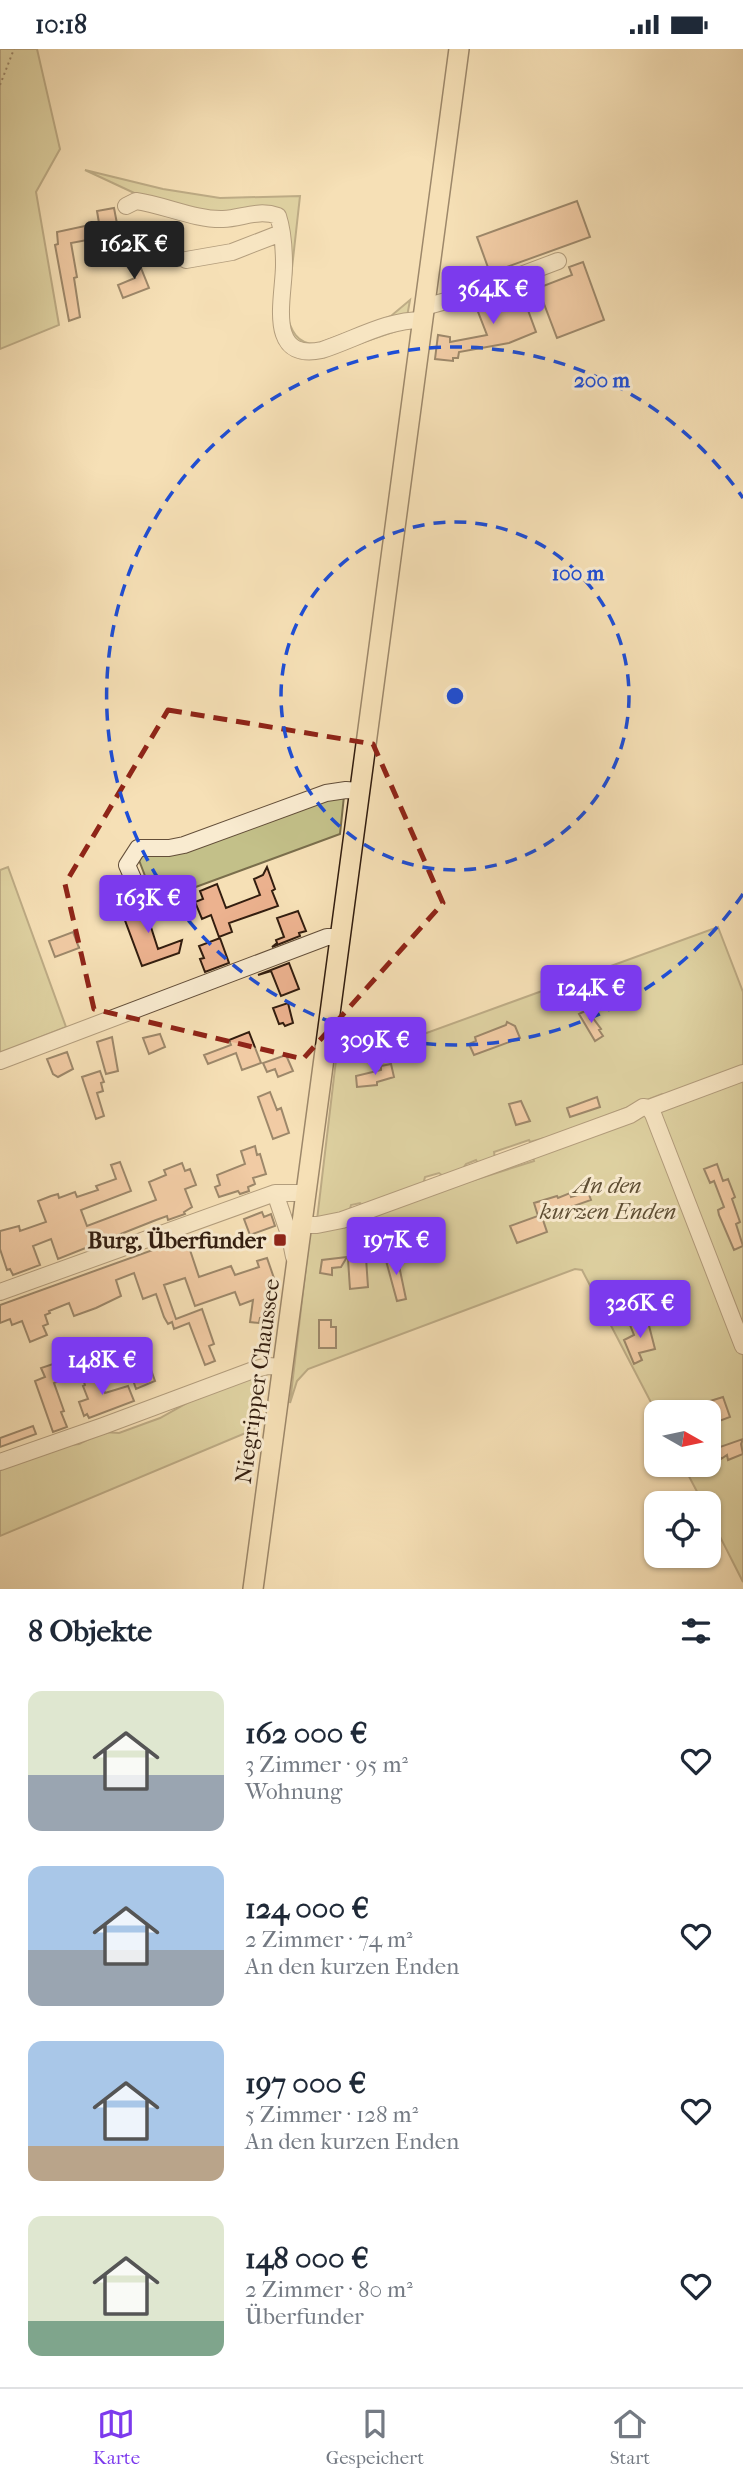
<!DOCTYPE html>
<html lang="de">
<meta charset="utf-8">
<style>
:root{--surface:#fff;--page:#f2f2f3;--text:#1f2937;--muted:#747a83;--line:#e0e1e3;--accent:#7c3aed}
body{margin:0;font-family:"IM FELL French Canon",serif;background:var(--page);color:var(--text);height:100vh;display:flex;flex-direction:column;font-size:26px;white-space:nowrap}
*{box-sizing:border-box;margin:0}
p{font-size:23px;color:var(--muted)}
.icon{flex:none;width:38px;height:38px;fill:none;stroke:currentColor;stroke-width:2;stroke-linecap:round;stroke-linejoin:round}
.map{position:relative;height:1540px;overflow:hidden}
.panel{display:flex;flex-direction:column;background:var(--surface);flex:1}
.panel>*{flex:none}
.needle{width:46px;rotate:99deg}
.controls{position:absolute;left:644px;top:1351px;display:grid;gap:14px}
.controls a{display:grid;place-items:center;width:77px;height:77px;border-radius:14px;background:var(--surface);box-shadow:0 2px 5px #0004;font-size:35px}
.price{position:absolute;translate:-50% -60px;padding:0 16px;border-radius:7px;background:var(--accent);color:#fff;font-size:23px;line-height:46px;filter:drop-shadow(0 2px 4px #0008)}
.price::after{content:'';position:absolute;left:50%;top:42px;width:21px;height:16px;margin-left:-10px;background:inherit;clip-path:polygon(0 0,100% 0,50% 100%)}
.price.active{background:#222;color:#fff}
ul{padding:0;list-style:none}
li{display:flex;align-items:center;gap:21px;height:175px;padding:0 28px}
li span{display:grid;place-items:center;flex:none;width:196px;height:140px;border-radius:14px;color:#555}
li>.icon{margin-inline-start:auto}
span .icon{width:84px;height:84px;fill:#fffc;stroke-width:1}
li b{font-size:30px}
h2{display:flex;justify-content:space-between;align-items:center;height:84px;padding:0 28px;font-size:30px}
.status{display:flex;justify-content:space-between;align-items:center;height:49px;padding:0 35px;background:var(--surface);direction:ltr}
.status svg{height:19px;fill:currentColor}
.menu{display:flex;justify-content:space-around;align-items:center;height:98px;border-top:2px solid var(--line);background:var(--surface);font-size:19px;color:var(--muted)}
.menu a{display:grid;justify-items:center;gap:4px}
.menu .active{color:var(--accent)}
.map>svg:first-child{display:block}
</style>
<div class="status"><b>10:18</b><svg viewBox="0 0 49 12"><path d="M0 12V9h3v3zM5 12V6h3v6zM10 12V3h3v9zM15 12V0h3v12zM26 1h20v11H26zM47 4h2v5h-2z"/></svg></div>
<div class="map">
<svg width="743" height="1540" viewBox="0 0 743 1540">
<rect width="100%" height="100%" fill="#f6e0b6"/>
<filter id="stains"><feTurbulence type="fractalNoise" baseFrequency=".00286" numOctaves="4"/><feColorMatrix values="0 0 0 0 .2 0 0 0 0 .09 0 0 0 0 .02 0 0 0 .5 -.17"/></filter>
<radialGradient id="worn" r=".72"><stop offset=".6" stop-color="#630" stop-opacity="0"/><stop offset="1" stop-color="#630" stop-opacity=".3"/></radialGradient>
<!-- green -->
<path fill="#c3c089" stroke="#7a6e4c" stroke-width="2" d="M0 0H37L60 100 36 143 59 276 0 300Z
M85 121 163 140 220 149 300 147 287 264C290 281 297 296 317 295L391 267 410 251 405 279 317 309 294 307 288 302 272 167 231 170 162 157Z
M344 747 340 785 155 853 137 806 304 754Z
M8 818 66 978 0 1004V821Z
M718 878 743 943V1021L669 1048 662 1045 546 1090 544 1089 530 1093 529 1091 494 1103 495 1110 479 1116 476 1111 466 1115 461 1122 443 1127 439 1124 425 1128 423 1136 363 1157 360 1154 351 1156 349 1164 317 1171 336 1011 355 1010Z
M743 1030V1287L654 1060Z
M641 1064 651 1068 743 1305V1533L709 1466V1454H703L683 1416H709V1363H656L582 1221 575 1220 308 1320 297 1332 290 1354 310 1183 534 1112 532 1104Z
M264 1323 260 1378 0 1487V1420L61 1397 79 1395 103 1383 119 1384 160 1369 205 1344Z"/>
<!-- building -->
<path fill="#ecb28f" stroke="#321d0f" stroke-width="2" d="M577 152 590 188 490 224 477 188Z
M114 159 119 185 71 194 77 228 74 229 80 268 69 272 55 196 58 195 57 183 99 174 97 162Z
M137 209 149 239 123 249 118 236 135 229 129 213Z
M583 213 604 271 557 289 538 239 572 226 569 218Z
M515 240 517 247 522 245 536 283 509 294 459 303 458 309H453V312L435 310 438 286 450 288V293L487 286 475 255Z
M267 818 275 840 272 842 278 857 229 874 232 883 219 888 211 866 202 870 195 853 203 850 200 842 217 835 226 859 260 846 254 830 263 826Z
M161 852 166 864 146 872H149L158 900 182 891 179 904 142 917 123 866Z
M298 862 306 882 299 884 300 887 272 898 277 894 276 891 284 888 277 869Z
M73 883 79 899 55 908 49 892Z
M220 889 229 914 205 923 200 910 204 909 199 897Z
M289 914 299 940 281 947 271 922 258 926Z
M288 954 293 974 285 977 283 974 279 975 273 959Z
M587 961 601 980 599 981 603 987 595 992 579 965Z
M507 973 515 977 520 989 474 1006 469 995 476 992 475 988 506 976Z
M249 983 261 1014 242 1021 236 1004 208 1015 204 1006 231 996 229 991Z
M160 985 165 998 149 1005 143 989Z
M112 988 118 1022 106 1025 97 993Z
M67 1003 73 1020 58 1028 53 1025 47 1010Z
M286 1006 293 1022 278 1028 275 1020 267 1023 263 1014Z
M391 1015 394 1028 377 1033V1036L357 1038 356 1027 381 1021V1017Z
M100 1022 104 1033 101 1034 103 1042 97 1044 104 1067 96 1070 82 1028Z
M270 1043 277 1061 281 1059 289 1084 273 1090 258 1048Z
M597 1048 600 1058 570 1068 567 1059Z
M521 1052 530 1072 516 1076 509 1055Z
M255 1097 257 1106 260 1105 266 1125 253 1129 255 1135 248 1138 249 1142 240 1145 238 1142 219 1148 215 1138 220 1136 217 1126 245 1115 241 1102Z
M120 1113 131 1142 81 1161 87 1177 156 1151 149 1133 166 1126 164 1121 182 1114 185 1122 190 1120 196 1136 185 1140 192 1158 184 1163 185 1165 168 1171 167 1167 156 1171 58 1210 51 1190 33 1197 40 1216 13 1226 10 1220 7 1221 0 1200V1182L19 1177 20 1182 46 1173 38 1152 51 1147 58 1145 59 1149 75 1143 77 1148 98 1141 96 1137 116 1130 111 1116Z
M717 1115 723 1132 728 1130 735 1148 732 1150 740 1173 736 1175 743 1197 734 1201 719 1166 718 1161 724 1158 714 1132 710 1134 704 1120Z
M588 1143 591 1151 542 1168 547 1183 517 1194 510 1177 538 1167 534 1154 557 1147 558 1149 570 1144 571 1148Z
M262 1163 264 1168 271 1165 275 1177 250 1186 244 1170Z
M186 1189 199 1228 231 1217 235 1226 259 1218 257 1212 267 1209 275 1232 269 1270 260 1269 259 1274 250 1273 253 1251 240 1256 235 1243 195 1257 185 1229 164 1236 176 1270 202 1260 214 1295 209 1297 215 1312 205 1316 189 1274 174 1280 172 1273 168 1275 164 1268 156 1245 143 1250 134 1224 116 1231 121 1247 96 1259 74 1267 69 1254 49 1262 50 1264 45 1266 48 1275 43 1277 47 1286 30 1293 22 1272 12 1276 10 1270 0 1274V1256Z
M397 1207 406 1250 397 1252 385 1208Z
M347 1208 341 1218 332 1219V1226L320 1224 322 1211Z
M366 1209 368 1238 350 1240 348 1210Z
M647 1269 655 1300 639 1304 642 1311 634 1315 624 1291 634 1286 630 1276Z
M319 1271H331V1278H336V1299H319Z
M56 1314 62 1331 54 1334 64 1362 61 1363 67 1378 53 1383 35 1332 45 1328 41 1319Z
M138 1318 143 1321 150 1318 155 1332 136 1340 131 1325 138 1323Z
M97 1323 105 1344 128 1337 134 1352 89 1369 87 1365 84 1367 79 1353 88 1350 83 1337 85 1336 82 1328Z
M723 1348 730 1368 714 1374 707 1353Z
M33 1377 36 1385 0 1398V1389Z
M743 1390 741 1395 743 1405 728 1411 727 1406 721 1410 717 1399Z"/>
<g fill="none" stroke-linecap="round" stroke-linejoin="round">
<defs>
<path id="minor" d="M126 157 136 152C164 156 196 171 223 170 243 169 258 160 278 167 283 182 284 201 284 216 284 248 265 313 322 301 356 290 386 271 422 271
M186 211 232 203 281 184
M424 258 468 246 558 212
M142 850 127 816 138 799H169L184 796 326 744 346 741 359 742
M0 1012 327 888H340
M649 1059 743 1024
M275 1144 290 1188 294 1208
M302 1176H317L342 1171 630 1066 643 1058 649 1059 653 1065 743 1297
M0 1243 275 1144H306
M0 1413 103 1377 256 1320 268 1317 283 1318"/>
<path id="major" d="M253 1540 459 0"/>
</defs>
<!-- minor casing -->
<use href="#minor" stroke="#634e39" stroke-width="18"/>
<!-- major casing -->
<use href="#major" stroke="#321d0f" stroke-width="22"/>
<!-- path -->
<path stroke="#321d0f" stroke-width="2" stroke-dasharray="2 3.5" stroke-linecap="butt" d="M0 36 14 0"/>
<!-- minor -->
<use href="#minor" stroke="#f9ebd0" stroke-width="16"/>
<!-- major -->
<use href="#major" stroke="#f6e0b6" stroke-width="19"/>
</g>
<!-- marked area -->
<path d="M0 0H743V1540H0ZM168 661 373 695 443 854 303 1010 94 960 65 835Z" fill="#f6e0b6" fill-opacity=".55" fill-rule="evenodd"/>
<path fill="none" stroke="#8f2418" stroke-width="5" stroke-dasharray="14 9" stroke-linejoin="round" d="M168 661 373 695 443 854 303 1010 94 960 65 835Z"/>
<!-- distance rings -->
<g fill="none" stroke="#1d4ed8" stroke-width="3.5" stroke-dasharray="12 9">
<circle cx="455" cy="647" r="174"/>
<path d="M743 845A349 349 0 1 1 743 449"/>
</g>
<!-- markers -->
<rect fill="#8f2418" stroke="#f9ebd0" stroke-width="2.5" x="273" y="1184" width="14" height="14" rx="3.5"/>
<g text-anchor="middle" stroke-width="6" stroke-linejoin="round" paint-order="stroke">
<!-- park labels -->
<g font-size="23" font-style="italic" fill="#5e4e34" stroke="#f9ebd0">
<text x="608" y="1144">An den<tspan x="608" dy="26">kurzen Enden</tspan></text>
</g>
<!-- poi labels -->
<g font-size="23" font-weight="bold" fill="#321d0f" stroke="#f9ebd0" text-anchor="end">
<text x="266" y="1199">Burg, Überfunder</text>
</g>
<!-- street labels -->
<g font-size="23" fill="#321d0f" stroke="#f9ebd0">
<text transform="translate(257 1332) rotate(-82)" y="8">Niegripper Chaussee</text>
</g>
</g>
<circle cx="455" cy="647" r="10" fill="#1d4ed8" stroke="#f9ebd0" stroke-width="3.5"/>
<g font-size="21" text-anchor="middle" font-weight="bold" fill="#1d4ed8" stroke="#f9ebd0" stroke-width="6" stroke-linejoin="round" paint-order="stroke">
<text x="602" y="338">200 m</text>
<text x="578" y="531">100 m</text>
</g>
<rect width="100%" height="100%" filter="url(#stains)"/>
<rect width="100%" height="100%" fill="url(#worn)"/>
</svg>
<div class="controls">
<a><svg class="needle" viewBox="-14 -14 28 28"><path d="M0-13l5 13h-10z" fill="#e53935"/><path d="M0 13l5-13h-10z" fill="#747a83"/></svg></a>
<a><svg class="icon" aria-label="locate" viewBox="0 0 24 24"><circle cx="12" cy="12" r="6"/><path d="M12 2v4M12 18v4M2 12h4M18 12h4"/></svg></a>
</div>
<b class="price active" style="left:134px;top:232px">162K €</b>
<b class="price" style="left:493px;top:277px">364K €</b>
<b class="price" style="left:148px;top:886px">163K €</b>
<b class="price" style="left:591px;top:976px">124K €</b>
<b class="price" style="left:375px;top:1028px">309K €</b>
<b class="price" style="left:396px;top:1228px">197K €</b>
<b class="price" style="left:640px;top:1291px">326K €</b>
<b class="price" style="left:102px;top:1348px">148K €</b>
</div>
<section class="panel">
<h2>8 Objekte<svg class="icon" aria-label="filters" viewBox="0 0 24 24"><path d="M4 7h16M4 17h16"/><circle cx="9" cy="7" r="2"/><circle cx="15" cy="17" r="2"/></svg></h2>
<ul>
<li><span style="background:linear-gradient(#dfe7d0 60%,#9aa5b1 0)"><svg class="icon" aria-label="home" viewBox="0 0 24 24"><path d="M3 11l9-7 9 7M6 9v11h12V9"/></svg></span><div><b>162 000 €</b><p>3 Zimmer · 95 m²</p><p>Wohnung</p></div><svg class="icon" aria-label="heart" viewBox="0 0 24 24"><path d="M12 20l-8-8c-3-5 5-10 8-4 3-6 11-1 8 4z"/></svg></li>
<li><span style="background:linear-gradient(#a9c7e8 60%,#9aa5b1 0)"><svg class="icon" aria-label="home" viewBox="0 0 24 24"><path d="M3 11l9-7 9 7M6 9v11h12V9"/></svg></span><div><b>124 000 €</b><p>2 Zimmer · 74 m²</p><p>An den kurzen Enden</p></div><svg class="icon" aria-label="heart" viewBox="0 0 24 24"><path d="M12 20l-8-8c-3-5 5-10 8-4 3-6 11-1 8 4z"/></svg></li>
<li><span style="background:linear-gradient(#a9c7e8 75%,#b9a48a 0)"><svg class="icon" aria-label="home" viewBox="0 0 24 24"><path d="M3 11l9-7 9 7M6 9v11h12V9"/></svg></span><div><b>197 000 €</b><p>5 Zimmer · 128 m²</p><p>An den kurzen Enden</p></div><svg class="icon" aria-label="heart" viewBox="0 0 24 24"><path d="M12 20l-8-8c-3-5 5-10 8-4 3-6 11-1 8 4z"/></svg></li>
<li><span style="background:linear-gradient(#dfe7d0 75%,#7fa58c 0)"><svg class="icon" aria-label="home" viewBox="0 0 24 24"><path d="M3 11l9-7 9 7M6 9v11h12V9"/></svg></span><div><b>148 000 €</b><p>2 Zimmer · 80 m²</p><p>Überfunder</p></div><svg class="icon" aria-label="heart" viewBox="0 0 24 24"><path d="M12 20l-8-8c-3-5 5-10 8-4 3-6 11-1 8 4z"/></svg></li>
</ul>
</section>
<nav class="menu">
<a class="active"><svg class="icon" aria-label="map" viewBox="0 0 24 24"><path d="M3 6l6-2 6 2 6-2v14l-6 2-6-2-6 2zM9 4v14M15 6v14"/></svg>Karte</a>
<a><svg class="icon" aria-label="saved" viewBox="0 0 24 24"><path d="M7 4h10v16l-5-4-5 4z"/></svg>Gespeichert</a>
<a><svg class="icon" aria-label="home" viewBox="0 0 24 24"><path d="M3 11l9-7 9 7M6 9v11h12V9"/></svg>Start</a>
</nav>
